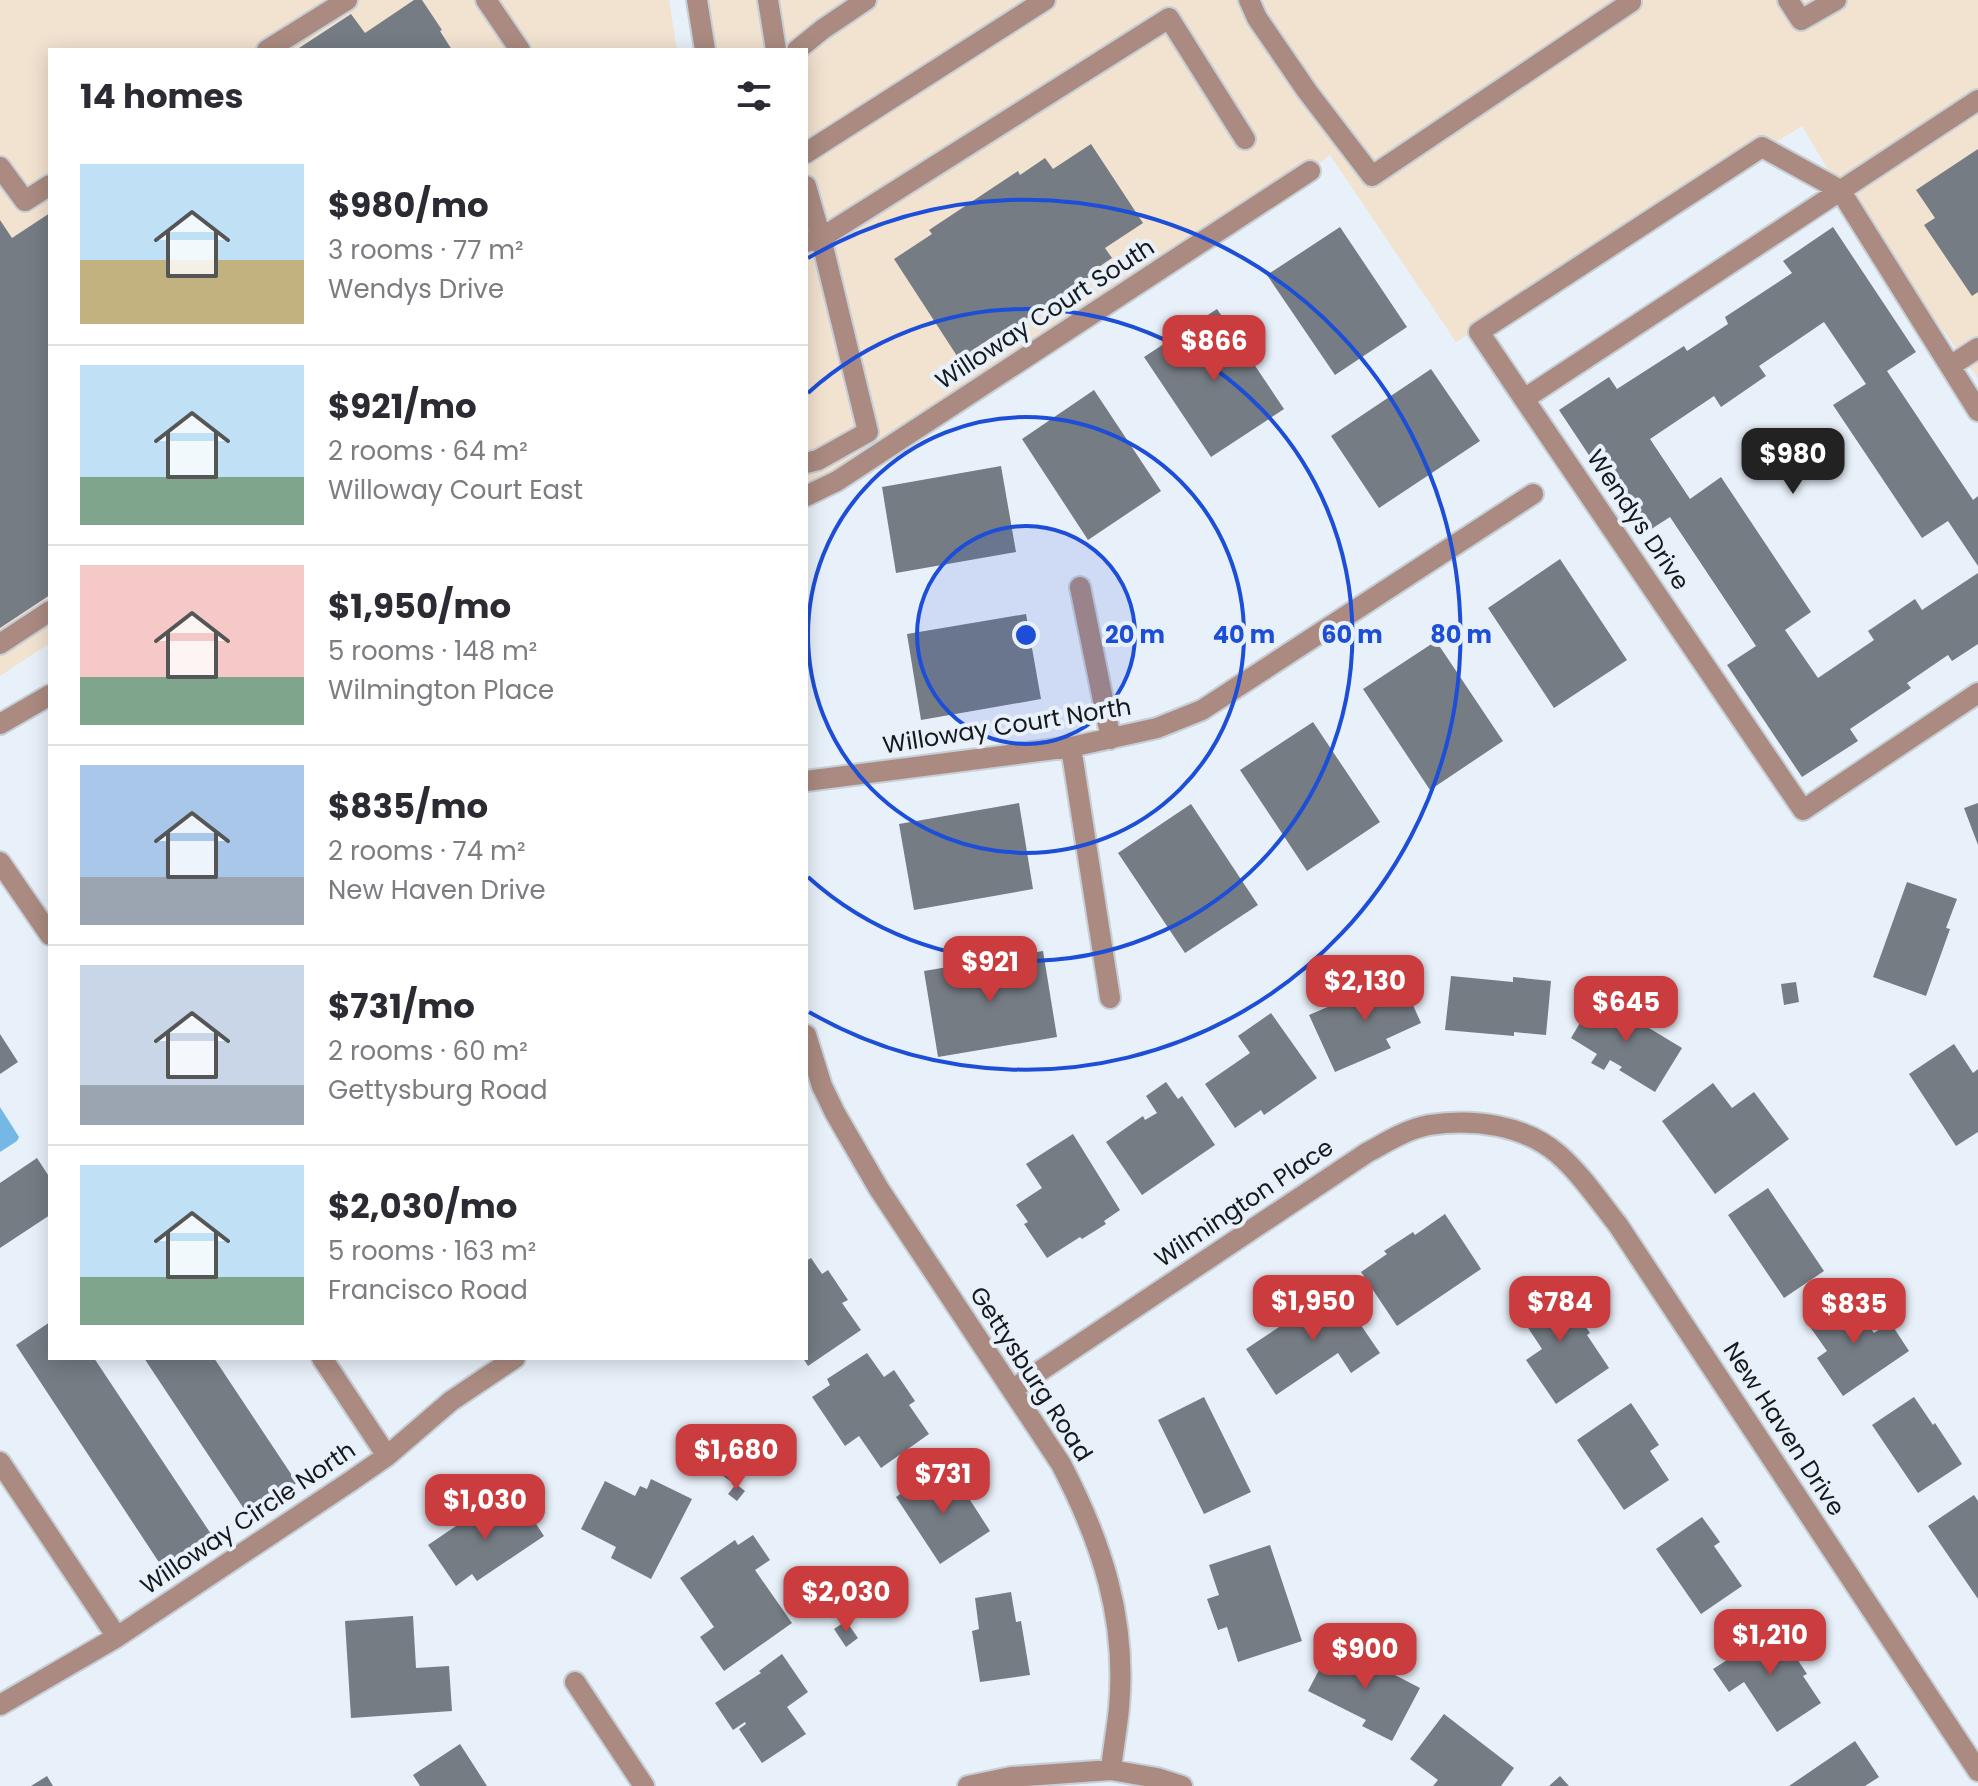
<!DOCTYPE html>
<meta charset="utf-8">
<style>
:root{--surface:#fff;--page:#f2f2f3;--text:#2b2b33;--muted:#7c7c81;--line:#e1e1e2;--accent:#cb3c3e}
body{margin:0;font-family:Poppins,sans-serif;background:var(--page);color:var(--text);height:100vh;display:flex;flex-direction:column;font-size:30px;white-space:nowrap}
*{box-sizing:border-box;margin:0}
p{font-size:26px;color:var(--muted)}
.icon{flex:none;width:44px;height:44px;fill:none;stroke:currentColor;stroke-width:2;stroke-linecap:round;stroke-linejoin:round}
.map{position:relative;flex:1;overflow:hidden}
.drawer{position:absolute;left:48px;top:48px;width:760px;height:1312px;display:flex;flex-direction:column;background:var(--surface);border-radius:0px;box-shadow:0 4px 20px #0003}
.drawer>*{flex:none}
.price{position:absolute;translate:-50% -68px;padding:0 18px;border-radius:16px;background:var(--accent);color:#fff;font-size:26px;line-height:52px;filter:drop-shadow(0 2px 4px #0008)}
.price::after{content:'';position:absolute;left:50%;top:48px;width:24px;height:18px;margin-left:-12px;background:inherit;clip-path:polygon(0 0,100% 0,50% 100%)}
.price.current{background:#222;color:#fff}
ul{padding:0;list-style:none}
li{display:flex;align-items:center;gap:24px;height:200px;padding:0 32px}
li+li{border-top:2px solid var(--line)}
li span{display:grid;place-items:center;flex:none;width:224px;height:160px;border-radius:0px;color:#555}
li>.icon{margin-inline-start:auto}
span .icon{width:96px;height:96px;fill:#fffc;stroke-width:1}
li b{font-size:34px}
h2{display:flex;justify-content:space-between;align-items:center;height:96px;padding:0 32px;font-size:34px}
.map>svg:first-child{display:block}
</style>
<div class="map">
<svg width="1978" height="1786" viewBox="0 0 1978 1786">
<rect width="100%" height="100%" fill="#e8f0f9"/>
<!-- commercial -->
<path fill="#f2e2d0" d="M0 0H669L677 50H50V643L0 676Z
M697 0H1978V378L1840 190 1802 126 1456 342 1330 155 1310 171 806 496V50H705Z"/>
<!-- water -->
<path fill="#76b8e5" d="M0 1107 19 1137 17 1141 0 1152Z"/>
<!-- building -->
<path fill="#757c84" d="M414 0H422L442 30 440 31 452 50H296L351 14 365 33Z
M1091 144 1143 223 1105 248 1112 258 1087 275 1089 277 999 337 997 334 959 359 894 259 932 234 929 230 1018 171 1020 175 1045 158 1053 169Z
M1978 149V292L1972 296 1924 225 1935 218 1916 190Z
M50 213V595L0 628V220L12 238Z
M1340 227 1407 327 1335 375 1267 275Z
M1833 227 1916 352 1887 371 1973 500 1978 496V566L1948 521 1922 538 1833 405 1866 384 1824 322 1759 366 1766 376 1721 407 1714 396 1650 439 1690 499 1721 477 1811 612 1785 630 1818 678 1874 640 1868 631 1915 599 1922 610 1978 573V644L1952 661 1948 655 1907 683 1911 688 1850 729 1858 741 1802 777 1727 665 1756 646 1670 517 1642 535 1559 410 1609 377 1617 389 1684 346 1687 351 1728 324 1725 317 1792 273 1783 261Z
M1217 309 1284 409 1211 457 1144 357Z
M1431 369 1480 441 1379 508 1331 436Z
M1094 390 1161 491 1088 540 1022 439Z
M1001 466 1016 552 896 573 882 487Z
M1560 559 1627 660 1554 708 1488 608Z
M1026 614 1041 699 921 720 907 634Z
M1436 641 1503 741 1430 790 1363 689Z
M1313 722 1380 822 1307 871 1240 770Z
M1019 803 1033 889 914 910 899 824Z
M1978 803V845L1964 808Z
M1191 804 1258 905 1185 953 1118 853Z
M1907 882 1957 899 1946 928 1950 929 1926 996 1873 977Z
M1043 951 1057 1037 938 1057 924 971Z
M1400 976 1421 1023 1386 1039 1391 1048 1335 1072 1309 1015Z
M1451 976 1513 982V977L1551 981 1546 1035 1514 1032V1036L1445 1030Z
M1796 982 1799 1002 1784 1005 1781 984Z
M1596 996 1682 1048 1655 1092 1619 1070 1622 1067 1610 1060 1604 1070 1591 1063 1597 1054 1571 1038Z
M1271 1013 1317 1078 1264 1115 1261 1110 1235 1128 1205 1084 1250 1053 1238 1036Z
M0 1034 18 1062 0 1074Z
M1954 1044 1973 1073 1978 1069V1132L1956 1146 1909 1074Z
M1166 1082 1178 1099 1182 1096 1215 1145 1142 1195 1106 1142 1143 1116 1145 1120 1157 1113 1146 1096Z
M1713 1083 1732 1108 1754 1092 1789 1139 1715 1194 1662 1121Z
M1073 1134 1120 1210 1104 1221 1106 1224 1082 1239 1080 1237 1047 1258 1024 1224 1028 1222 1016 1205 1042 1188 1026 1164Z
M37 1158 50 1178V1215L0 1248V1183Z
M1768 1188 1824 1271 1784 1298 1728 1215Z
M1445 1214 1481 1269 1397 1326 1361 1272 1387 1254 1384 1251 1413 1232 1415 1235Z
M811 1258 822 1274 828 1270 848 1300 842 1303 861 1330 808 1366 803 1358H806V1261Z
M1555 1281 1590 1333 1587 1335 1609 1368 1556 1404 1526 1360 1542 1349 1515 1308Z
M1336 1289 1380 1353 1351 1373 1338 1353 1276 1395 1246 1349Z
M1849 1296 1874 1333 1890 1322 1909 1351 1843 1396 1817 1358 1827 1351 1808 1324Z
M50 1322V1358H94L213 1537 164 1570 16 1345Z
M867 1353 884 1377 894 1370 915 1401 909 1405 929 1434 881 1468 859 1436 845 1446 812 1397 830 1385 827 1379Z
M144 1358H214L297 1483 248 1515Z
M1204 1397 1251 1492 1204 1514 1158 1420Z
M1914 1397 1933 1425 1935 1423 1962 1464 1918 1493 1872 1425Z
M1631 1403 1659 1445 1650 1451 1669 1480 1624 1510 1577 1440Z
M729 1455 742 1463 730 1481 718 1472Z
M938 1468 954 1491 961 1486 990 1531 940 1564 896 1497Z
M651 1479 692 1499 651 1579 611 1558 616 1547 581 1529 605 1481 635 1496 640 1486 647 1489Z
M736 1484 745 1491 737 1501 728 1494Z
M1974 1495 1978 1501V1599L1928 1526Z
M521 1501 544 1536 477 1581 472 1574 456 1586 428 1545 490 1503 499 1516Z
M1702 1517 1720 1542 1714 1546 1742 1586 1701 1614 1656 1549Z
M753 1535 770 1560 755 1570 792 1623 724 1671 700 1637 714 1627 680 1578 735 1540 738 1545Z
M1270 1545 1302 1641 1238 1662 1227 1627 1218 1630 1207 1599 1219 1595 1209 1565Z
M1011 1592 1016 1622 1021 1621 1030 1675 980 1682 972 1631 979 1629 975 1598Z
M413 1616 416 1668 449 1666 452 1711 351 1718 345 1621Z
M846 1621 858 1638 846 1647 834 1629Z
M1773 1622 1807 1674 1803 1676 1821 1703 1777 1732 1744 1682 1729 1692 1713 1669 1727 1660 1724 1655Z
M1333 1643 1420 1688 1392 1741 1362 1726 1366 1720 1308 1691Z
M782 1654 808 1692 787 1707 806 1734 762 1763 739 1729 746 1724 745 1722 733 1730 715 1703 761 1673 759 1671Z
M1444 1714 1514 1768 1501 1786H1433L1438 1780 1410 1759Z
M1855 1741 1879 1777 1865 1786H1789Z
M460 1744 487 1786H420L413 1775Z
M47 1776 53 1786H31Z
M1560 1776 1569 1786H1549Z"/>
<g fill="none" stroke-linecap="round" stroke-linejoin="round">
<defs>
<path id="minor" d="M486 0 520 50
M697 0 705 50
M768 0 776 50
M1249 0 1257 18 1307 91 1372 176 1631 2
M1788 0 1801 20 1836 0
M267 50 347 0
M797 50 823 29 866 0
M1978 100 1524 399 1803 810 1978 693
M806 153 1045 0
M0 167 25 201 50 185
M806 186 821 238 1169 18 1245 139
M806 242 821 238 868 432 818 460 806 463
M1950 366 1978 348
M1524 399 1479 332 1762 147 1840 190 1978 411
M806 496 837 481 1310 171
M1080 587 1111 739
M0 644 50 611
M0 724 50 695
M1071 747 1110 998
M806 781 1071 747 1157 728 1202 710 1533 494
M0 862 50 935
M806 1035 822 1086 835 1113 879 1189 1061 1464C1102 1543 1127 1619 1119 1708 1117 1729 1113 1749 1111 1770
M322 1358 387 1456
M1013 1389 1368 1152C1387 1142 1407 1129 1429 1125 1473 1118 1524 1125 1558 1154 1581 1174 1599 1201 1618 1225L1978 1771
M0 1462 117 1637
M575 1682 644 1786
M0 1705 117 1637 351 1481 387 1456 451 1401 515 1358
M968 1786 1011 1777 1111 1770 1157 1778 1182 1786"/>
</defs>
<!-- minor casing -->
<use href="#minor" stroke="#c6ced6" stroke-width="24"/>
<!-- minor -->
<use href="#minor" stroke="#ab8b81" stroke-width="20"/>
</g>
<!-- distance rings -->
<circle cx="1026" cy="635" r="109" fill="#1d4ed8" fill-opacity=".12"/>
<g fill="none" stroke="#1d4ed8" stroke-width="4">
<circle cx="1026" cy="635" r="109"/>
<circle cx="1026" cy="635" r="218"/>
<path d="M808 393A326 326 0 1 1 808 877"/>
<path d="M808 258A435 435 0 1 1 809 1012"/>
</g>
<g text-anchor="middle" stroke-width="8" stroke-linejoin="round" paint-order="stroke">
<!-- street labels -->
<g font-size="24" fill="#16191c" stroke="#e8f0f9">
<text transform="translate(1045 314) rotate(-33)" y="8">Willoway Court South</text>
<text transform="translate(1638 520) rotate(56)" y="8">Wendys Drive</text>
<text transform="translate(1007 726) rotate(-9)" y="8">Willoway Court North</text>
<text transform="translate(1244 1203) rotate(-34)" y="8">Wilmington Place</text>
<text transform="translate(1031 1374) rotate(57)" y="8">Gettysburg Road</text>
<text transform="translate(1784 1429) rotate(57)" y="8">New Haven Drive</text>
<text transform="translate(248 1518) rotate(-34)" y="8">Willoway Circle North</text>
</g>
</g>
<circle cx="1026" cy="635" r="12" fill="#1d4ed8" stroke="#e8f0f9" stroke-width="4"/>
<g font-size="24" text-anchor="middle" font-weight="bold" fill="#1d4ed8" stroke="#e8f0f9" stroke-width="8" stroke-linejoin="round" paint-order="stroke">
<text x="1135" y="643">20 m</text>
<text x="1244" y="643">40 m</text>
<text x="1352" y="643">60 m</text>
<text x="1461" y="643">80 m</text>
</g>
</svg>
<b class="price" style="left:1214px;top:383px">$866</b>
<b class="price current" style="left:1793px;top:496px">$980</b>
<b class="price" style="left:990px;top:1004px">$921</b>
<b class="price" style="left:1365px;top:1023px">$2,130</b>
<b class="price" style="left:1626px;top:1044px">$645</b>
<b class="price" style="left:1313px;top:1343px">$1,950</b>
<b class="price" style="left:1560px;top:1344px">$784</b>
<b class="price" style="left:1854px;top:1346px">$835</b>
<b class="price" style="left:736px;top:1492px">$1,680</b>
<b class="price" style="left:943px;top:1516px">$731</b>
<b class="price" style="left:485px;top:1542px">$1,030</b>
<b class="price" style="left:846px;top:1634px">$2,030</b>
<b class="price" style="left:1770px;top:1677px">$1,210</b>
<b class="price" style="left:1365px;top:1691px">$900</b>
<section class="drawer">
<h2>14 homes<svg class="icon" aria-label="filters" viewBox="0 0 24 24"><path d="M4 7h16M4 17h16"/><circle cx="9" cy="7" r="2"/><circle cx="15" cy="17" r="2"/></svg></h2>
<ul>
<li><span style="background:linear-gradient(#bfe0f5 60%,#c2b280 0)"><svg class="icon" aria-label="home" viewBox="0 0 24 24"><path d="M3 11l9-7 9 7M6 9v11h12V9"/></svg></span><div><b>$980/mo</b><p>3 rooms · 77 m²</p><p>Wendys Drive</p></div></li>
<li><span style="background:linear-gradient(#bfe0f5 70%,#7fa58c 0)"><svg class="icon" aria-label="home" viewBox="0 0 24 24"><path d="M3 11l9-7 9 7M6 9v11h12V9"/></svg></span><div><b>$921/mo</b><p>2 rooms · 64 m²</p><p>Willoway Court East</p></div></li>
<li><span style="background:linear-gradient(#f6c9c9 70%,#7fa58c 0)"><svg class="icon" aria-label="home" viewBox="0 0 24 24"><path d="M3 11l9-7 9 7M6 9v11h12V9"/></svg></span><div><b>$1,950/mo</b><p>5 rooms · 148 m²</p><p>Wilmington Place</p></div></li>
<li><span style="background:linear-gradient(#a9c7e8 70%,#9aa5b1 0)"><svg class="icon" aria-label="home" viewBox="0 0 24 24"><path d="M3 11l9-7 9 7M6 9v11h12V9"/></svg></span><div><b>$835/mo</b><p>2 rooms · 74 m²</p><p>New Haven Drive</p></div></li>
<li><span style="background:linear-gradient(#c9d6e8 75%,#9aa5b1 0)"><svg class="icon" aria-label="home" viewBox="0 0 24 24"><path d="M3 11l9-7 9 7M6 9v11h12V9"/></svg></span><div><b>$731/mo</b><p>2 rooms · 60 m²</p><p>Gettysburg Road</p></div></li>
<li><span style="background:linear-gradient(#bfe0f5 70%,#7fa58c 0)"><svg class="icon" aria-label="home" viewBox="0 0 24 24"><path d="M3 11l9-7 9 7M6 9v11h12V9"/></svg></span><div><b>$2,030/mo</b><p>5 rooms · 163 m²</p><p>Francisco Road</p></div></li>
</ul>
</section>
</div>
